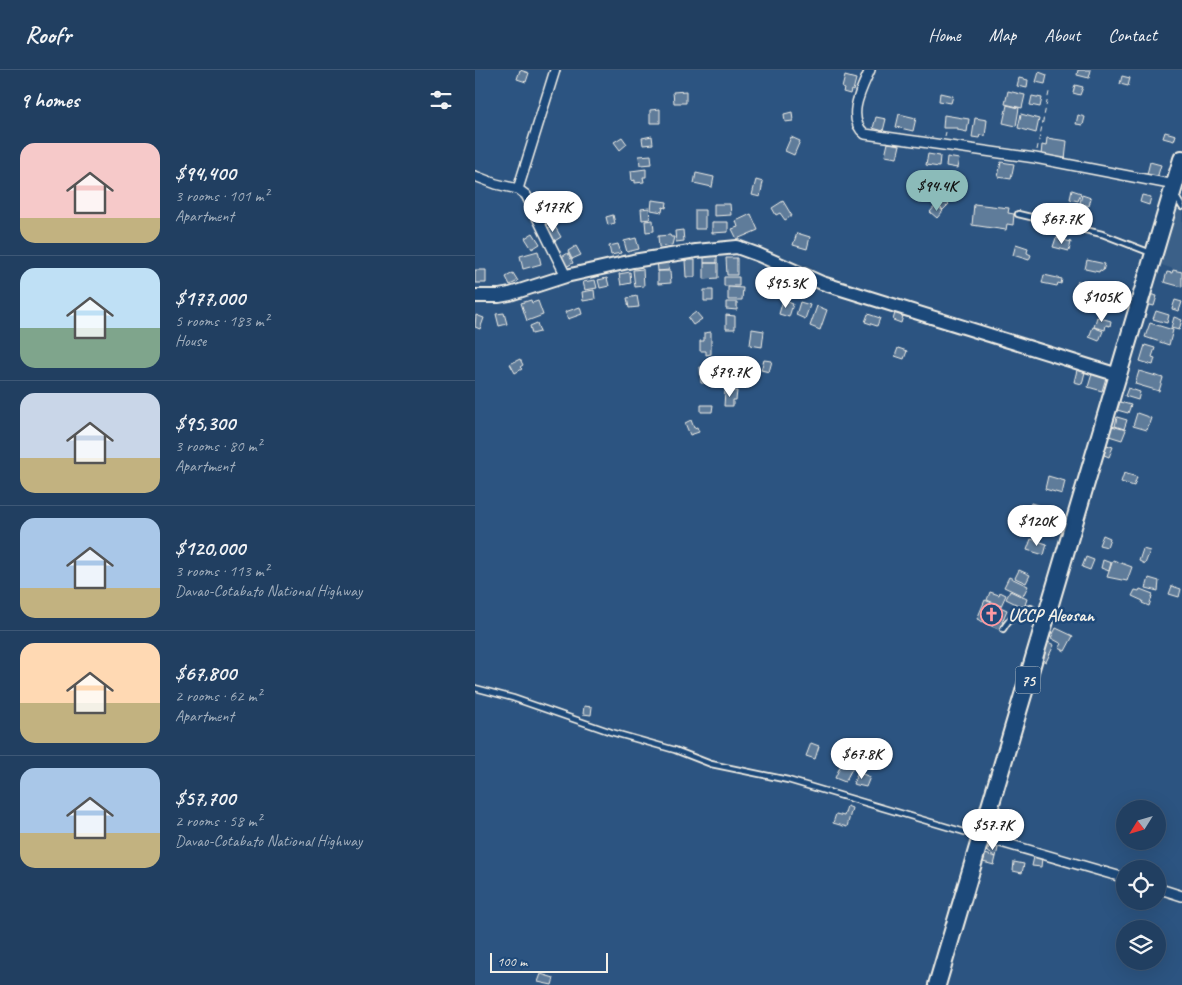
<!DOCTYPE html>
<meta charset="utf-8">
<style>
:root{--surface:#213f61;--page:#2d4a6a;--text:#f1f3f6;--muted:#a2afbd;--line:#3e5876;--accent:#8bbbb9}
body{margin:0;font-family:Caveat,sans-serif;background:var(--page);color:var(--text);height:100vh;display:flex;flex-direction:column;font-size:19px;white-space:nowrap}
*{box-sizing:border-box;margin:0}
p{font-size:16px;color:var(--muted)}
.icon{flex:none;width:28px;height:28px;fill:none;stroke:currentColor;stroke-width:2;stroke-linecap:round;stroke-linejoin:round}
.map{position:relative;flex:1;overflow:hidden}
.details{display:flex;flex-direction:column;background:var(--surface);width:475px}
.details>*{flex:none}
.needle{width:32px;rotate:233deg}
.buttons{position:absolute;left:641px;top:730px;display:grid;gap:10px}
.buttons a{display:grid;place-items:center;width:50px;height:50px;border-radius:50%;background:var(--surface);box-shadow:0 5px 20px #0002,0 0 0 1px var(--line);font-size:25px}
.scale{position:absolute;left:15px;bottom:12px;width:118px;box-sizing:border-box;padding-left:5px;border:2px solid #f4f1e8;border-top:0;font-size:14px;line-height:18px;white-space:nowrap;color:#f4f1e8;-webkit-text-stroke:4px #1f4a7a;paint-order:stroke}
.price{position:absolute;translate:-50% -42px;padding:0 11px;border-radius:18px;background:#fff;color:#222;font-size:16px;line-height:32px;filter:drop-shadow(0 1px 2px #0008)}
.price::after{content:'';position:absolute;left:50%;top:30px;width:15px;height:11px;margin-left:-8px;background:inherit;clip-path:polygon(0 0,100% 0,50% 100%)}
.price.active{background:var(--accent);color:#111}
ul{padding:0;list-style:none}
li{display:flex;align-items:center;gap:15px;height:125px;padding:0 20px}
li+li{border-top:1px solid var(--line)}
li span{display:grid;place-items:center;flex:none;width:140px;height:100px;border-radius:15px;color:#555}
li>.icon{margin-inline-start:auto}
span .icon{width:60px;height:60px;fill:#fffc;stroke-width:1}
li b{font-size:21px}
h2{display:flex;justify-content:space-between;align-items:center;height:60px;padding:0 20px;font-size:21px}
header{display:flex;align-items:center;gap:30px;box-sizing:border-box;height:70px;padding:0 25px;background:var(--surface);border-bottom:1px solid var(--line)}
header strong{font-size:24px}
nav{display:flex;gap:28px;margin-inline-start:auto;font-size:18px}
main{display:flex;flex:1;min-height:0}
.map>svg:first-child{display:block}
</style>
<header>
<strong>Roofr</strong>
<nav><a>Home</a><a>Map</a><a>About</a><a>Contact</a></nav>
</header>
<main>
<section class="details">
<h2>9 homes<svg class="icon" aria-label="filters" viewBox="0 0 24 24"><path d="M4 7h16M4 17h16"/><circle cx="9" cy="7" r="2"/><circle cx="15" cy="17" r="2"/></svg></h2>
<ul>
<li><span style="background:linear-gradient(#f6c9c9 75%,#c2b280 0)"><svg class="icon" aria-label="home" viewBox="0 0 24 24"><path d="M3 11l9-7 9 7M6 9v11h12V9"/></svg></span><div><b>$94,400</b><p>3 rooms · 101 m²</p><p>Apartment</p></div></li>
<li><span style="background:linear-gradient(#bfe0f5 60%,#7fa58c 0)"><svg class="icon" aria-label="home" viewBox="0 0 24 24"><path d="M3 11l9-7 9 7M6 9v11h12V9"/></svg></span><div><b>$177,000</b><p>5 rooms · 183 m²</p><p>House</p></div></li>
<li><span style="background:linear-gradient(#c9d6e8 65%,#c2b280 0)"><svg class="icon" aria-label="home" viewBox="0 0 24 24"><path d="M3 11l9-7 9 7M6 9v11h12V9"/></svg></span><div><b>$95,300</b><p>3 rooms · 80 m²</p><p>Apartment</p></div></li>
<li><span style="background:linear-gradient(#a9c7e8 70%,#c2b280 0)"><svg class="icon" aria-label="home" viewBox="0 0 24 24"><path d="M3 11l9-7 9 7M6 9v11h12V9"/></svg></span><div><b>$120,000</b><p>3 rooms · 113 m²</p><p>Davao-Cotabato National Highway</p></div></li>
<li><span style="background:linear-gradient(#ffd9b3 60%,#c2b280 0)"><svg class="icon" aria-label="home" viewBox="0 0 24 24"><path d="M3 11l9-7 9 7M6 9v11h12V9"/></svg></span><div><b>$67,800</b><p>2 rooms · 62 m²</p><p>Apartment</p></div></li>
<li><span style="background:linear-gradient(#a9c7e8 65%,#c2b280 0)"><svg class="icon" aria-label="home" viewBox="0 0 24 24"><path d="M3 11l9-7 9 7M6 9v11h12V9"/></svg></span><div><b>$57,700</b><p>2 rooms · 58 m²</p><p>Davao-Cotabato National Highway</p></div></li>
</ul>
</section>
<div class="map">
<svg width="707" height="915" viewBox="0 0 707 915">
<rect width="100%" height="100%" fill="#2c5481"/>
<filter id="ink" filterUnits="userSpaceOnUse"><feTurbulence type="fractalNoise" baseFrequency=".02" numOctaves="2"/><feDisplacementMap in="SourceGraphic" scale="10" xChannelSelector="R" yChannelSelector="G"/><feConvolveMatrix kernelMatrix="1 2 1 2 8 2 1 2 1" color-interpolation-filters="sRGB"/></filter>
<g filter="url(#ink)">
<!-- built -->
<path fill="#3b6088" d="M704 126 707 127V202L684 194Z"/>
<!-- building -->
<path fill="#5e7b9a" stroke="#f4f1e8" d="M45 0 54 3 51 12 42 9Z
M603 0H616L614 8 602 5Z
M564 2 572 5 570 14 561 12Z
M370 6 381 9 378 21 376 20 375 24 368 22 369 19 367 18Z
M647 6 655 8 653 16 645 14Z
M544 8 553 10 552 18 542 16Z
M600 15 608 17 605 25 598 23Z
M211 21V33H199L198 22Z
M533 21 550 25 547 38 530 34Z
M465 23 478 26 476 33 464 31Z
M557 26 567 28 565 37 555 35Z
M532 35 544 38 541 56 528 53Z
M185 39V53H175V40Z
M317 42 318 51 310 52 309 44Z
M424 44 441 48 438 61 421 57Z
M546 44 564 49 561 63 543 58Z
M469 45 494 49 492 62 483 60V58H468Z
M603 45 610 47 608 55 601 54Z
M401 47 411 49 408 61 398 58Z
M500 48 512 50 510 66 505 65 504 68 497 67Z
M690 62 701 65 699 71 688 68Z
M177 66 178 74 168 75 167 68Z
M147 67 152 74 145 80 139 72Z
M316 67 325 71 319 85 310 81Z
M572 68 592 71 590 90 566 85 567 75 571 76Z
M413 73 425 75 422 88 410 86Z
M453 84 465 86 464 97 451 95Z
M176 85 177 94 165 95 164 86Z
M472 87 484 89 482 98 471 96Z
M526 92 539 94 536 109 523 107Z
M675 92 686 95 682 108 672 104Z
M171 99V107H168L169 112 160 113V110L157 111 156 101Z
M221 103 239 107 237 117 219 113Z
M479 105 490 107 486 126 475 124Z
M281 110 288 112 285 127 277 125Z
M597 120 606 123 603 131 595 129Z
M607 125 616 128 614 136 605 133Z
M667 125 676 127 674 135 665 132Z
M467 128 474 134 468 140 462 134Z
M177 130 192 132 191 138 188 137 187 142 176 140Z
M308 131 317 146 310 150 305 143 301 145 297 138Z
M239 134H255L256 145 239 146Z
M499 134 534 138 533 143 539 144 538 155 532 154 531 160 497 155Z
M461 135 468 141 462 148 455 142Z
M174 138 175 149 167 150 166 139Z
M220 140H230V159H220Z
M276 144 283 160 262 169 257 159 263 157 261 151Z
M138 145 140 153 133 155 131 147Z
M178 150 179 161 171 162 170 151Z
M237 152H253V162L237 163Z
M79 155 86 167 78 172 71 159Z
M208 160 209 171 201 172 200 161Z
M58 163 65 174 57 179 50 168Z
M322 163 335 167 332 179 318 175Z
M195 165 196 167H199L197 175 184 177 183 166Z
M161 168 164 179 152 182 149 171Z
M581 168 596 172 594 181 578 177Z
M143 174 146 183 136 185 134 176Z
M541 174 553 178 552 183 556 185 554 190 538 185Z
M101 176 106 185 97 189 93 181Z
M63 181 66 194 48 199 45 186Z
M93 183 98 193 91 197 85 188Z
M229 184H242V193H229Z
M193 188 194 200 183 201 182 189Z
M251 188H262V205H252Z
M210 190H220V207H211Z
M612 190 630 194 628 201 625 200 624 202 610 199Z
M229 193H243V208L229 209Z
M168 199 169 216 160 217 158 200Z
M0 200H11V213H0Z
M698 200 707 202V217L689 212 692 202 697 203Z
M183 201H195L196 213 183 214Z
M155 202 156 213 146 215 144 204Z
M38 203 43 211 35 215 31 207Z
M569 205 587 209 586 214 583 213 582 216 567 213Z
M249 207H264V216H249Z
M132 208 134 216 125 218 123 210Z
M305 209 315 211 313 224 303 222Z
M120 210 122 218 110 220 108 212Z
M603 211 614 213 613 224 600 220Z
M625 216 634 220 631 228 622 225Z
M253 217 268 218 267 230H253Z
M290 217H303L301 228 289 226Z
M119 220 120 229 108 231 107 222Z
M229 220H238V231H229Z
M674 224 682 226 679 236 671 234Z
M162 226 164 237 154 238 152 228Z
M56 230 57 233 63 231 68 245 52 251 46 233Z
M308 230 318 234 314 247 304 244Z
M700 230 707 232 704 241 697 239Z
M251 232H262V240L251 239Z
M325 232 335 235 330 249 321 245Z
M342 236 352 240 345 260 335 256Z
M105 237 107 244 93 249 90 242Z
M681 241 694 245 692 253 678 249Z
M221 242 227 249 218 255 213 248Z
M29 243 32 254 24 256 21 244Z
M420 243 428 246 426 253 418 250Z
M393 244 405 248 402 256 390 252Z
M1 245 9 248 5 259 0 257Z
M251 245 260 246V259H251Z
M622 247 636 251 635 256 631 255 630 260 619 257Z
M699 247 707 250 704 260 696 258Z
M62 253 65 262 57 264 55 256Z
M675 253 698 260 694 275 670 267Z
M618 257 628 261 624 271 614 267Z
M277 259 289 261 287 277 275 275Z
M236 262V284L231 285V281H225V271H229V263Z
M670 275 680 278 677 287 680 288 678 295 665 291Z
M423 278 432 281 429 289 420 286Z
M45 289 48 295 45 297 47 299 40 303 35 294Z
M289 290 297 291 294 302 286 300Z
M225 297H241L242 306H236V313H226Z
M602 300 610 302 607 314 599 312Z
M664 301 688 308 684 321 660 314Z
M617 304 631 308 627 321 613 317Z
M247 306 260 307V318L247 317Z
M653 318 665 322 663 330 650 326Z
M250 321H262L261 330H258V336H249Z
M645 332 656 335 653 343 642 340Z
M226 335H238L237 342H226Z
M662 343 676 348 672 360 658 356Z
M642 347 652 350 649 359 640 356Z
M216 350 219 358 222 357 224 362 215 365 210 353Z
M637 356 651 360 647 370 634 366Z
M632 375 638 377 634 387 629 385Z
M649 403 662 407 659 416 646 412Z
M573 406 590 411 587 424 570 419Z
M556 433 576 439 573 450 564 448 563 453 551 450Z
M545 451 557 454 556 466 542 461Z
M628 465 635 468 632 477 624 475Z
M556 469 572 474 569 485 552 480Z
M668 479 675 481 670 494 664 491Z
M611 487 619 490 615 500 607 497Z
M628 490 636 493 634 501 626 498Z
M638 490 657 497 652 511 632 507Z
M544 500 555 505 551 513 540 508Z
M534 507 553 516 548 526 529 517Z
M674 508 684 511 683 521 671 518Z
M697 516 706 519 704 527 694 524Z
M665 519 678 524 674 536 667 533 668 531 657 526 660 520 664 521Z
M535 521 552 529 549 538 531 529Z
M515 522 524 525 525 522 531 525 526 536 512 530Z
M510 530 532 540 527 552 530 553 527 558 525 557 523 559 502 549Z
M581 558 598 566 590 581 584 578 587 574 576 568Z
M573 572 579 575 571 592 565 589Z
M109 636 117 637 116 645 108 644Z
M336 673 344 676 340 689 331 686Z
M368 690 379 695 370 712 360 708Z
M383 702 395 707 391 717 378 714Z
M372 736 377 738 372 757 358 753 361 744 369 746Z
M514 776 523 778 521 787 513 782Z
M510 784 521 787 519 795 508 792Z
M559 787 567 788 566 797 557 796Z
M539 792 549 794 547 803 538 801Z
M66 904 79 908 77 915 63 912Z"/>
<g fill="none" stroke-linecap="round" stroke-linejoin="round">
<defs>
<path id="lane" d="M700 125 707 137
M543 144 627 164 676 183
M528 559C535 548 542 540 556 538L568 547
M0 618 38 628 136 662 200 680 236 694 313 710 503 766"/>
<path id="street" d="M395 0C387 18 370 48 390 64L560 88 700 115
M0 106 21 114 43 119 51 125 91 206
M43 119 80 0
M505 766 650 808
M682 818 707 826"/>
<path id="secondary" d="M0 226H24L35 224 91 206 158 191 221 181 262 177 284 185 347 213 643 305"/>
<path id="highway" d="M462 915 707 89"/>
</defs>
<!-- lane casing -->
<use href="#lane" stroke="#f4f1e8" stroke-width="8"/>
<!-- street casing -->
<use href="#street" stroke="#f4f1e8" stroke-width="12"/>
<!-- secondary casing -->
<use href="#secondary" stroke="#f4f1e8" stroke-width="16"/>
<!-- highway casing -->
<use href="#highway" stroke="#f4f1e8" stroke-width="20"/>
<!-- path -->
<path stroke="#f4f1e8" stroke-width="1" stroke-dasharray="5 4" stroke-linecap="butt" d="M470 66 471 62
M562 80 574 22"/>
<!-- lane -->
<use href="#lane" stroke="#1f4a7a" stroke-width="4.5"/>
<!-- street -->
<use href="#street" stroke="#1f4a7a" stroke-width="9"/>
<!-- secondary -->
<use href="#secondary" stroke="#1f4a7a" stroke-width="12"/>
<!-- highway -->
<use href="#highway" stroke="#1f4a7a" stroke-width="16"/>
</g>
</g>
<!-- icons -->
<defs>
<symbol id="church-ring" viewBox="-11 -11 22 22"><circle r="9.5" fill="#1f4a7a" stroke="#ff9aa2" stroke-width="1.5"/><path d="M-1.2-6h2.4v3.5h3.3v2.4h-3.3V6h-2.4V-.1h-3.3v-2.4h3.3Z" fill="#ff9aa2"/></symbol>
</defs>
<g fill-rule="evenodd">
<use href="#church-ring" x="504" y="532" width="25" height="25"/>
</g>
<g text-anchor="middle" stroke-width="5" stroke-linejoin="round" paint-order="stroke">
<!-- shield labels -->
<rect fill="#1f4a7a" stroke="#b4bfc7" stroke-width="1" x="540.5" y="596.5" width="25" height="27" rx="4"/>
<g font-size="16" font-weight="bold" fill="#f4f1e8">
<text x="553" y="616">75</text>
</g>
<!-- poi labels -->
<g font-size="18" font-weight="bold" fill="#f4f1e8" stroke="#1f4a7a" text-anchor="start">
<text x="533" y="551">UCCP Aleosan</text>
</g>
</g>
</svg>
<div class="buttons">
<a><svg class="needle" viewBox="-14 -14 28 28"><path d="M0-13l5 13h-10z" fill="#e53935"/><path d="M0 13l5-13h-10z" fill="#a2afbd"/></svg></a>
<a><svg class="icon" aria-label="locate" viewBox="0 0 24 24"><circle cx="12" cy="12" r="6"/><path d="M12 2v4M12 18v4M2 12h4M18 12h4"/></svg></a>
<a><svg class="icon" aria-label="layers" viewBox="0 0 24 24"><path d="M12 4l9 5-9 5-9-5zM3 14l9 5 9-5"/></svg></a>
</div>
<div class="scale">100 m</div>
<b class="price active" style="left:462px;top:142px">$94.4K</b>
<b class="price" style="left:78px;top:163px">$177K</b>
<b class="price" style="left:587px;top:175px">$67.7K</b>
<b class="price" style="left:311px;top:239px">$95.3K</b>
<b class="price" style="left:627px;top:253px">$105K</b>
<b class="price" style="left:255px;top:328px">$79.7K</b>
<b class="price" style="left:562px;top:477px">$120K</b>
<b class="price" style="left:387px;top:710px">$67.8K</b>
<b class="price" style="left:518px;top:781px">$57.7K</b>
</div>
</main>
